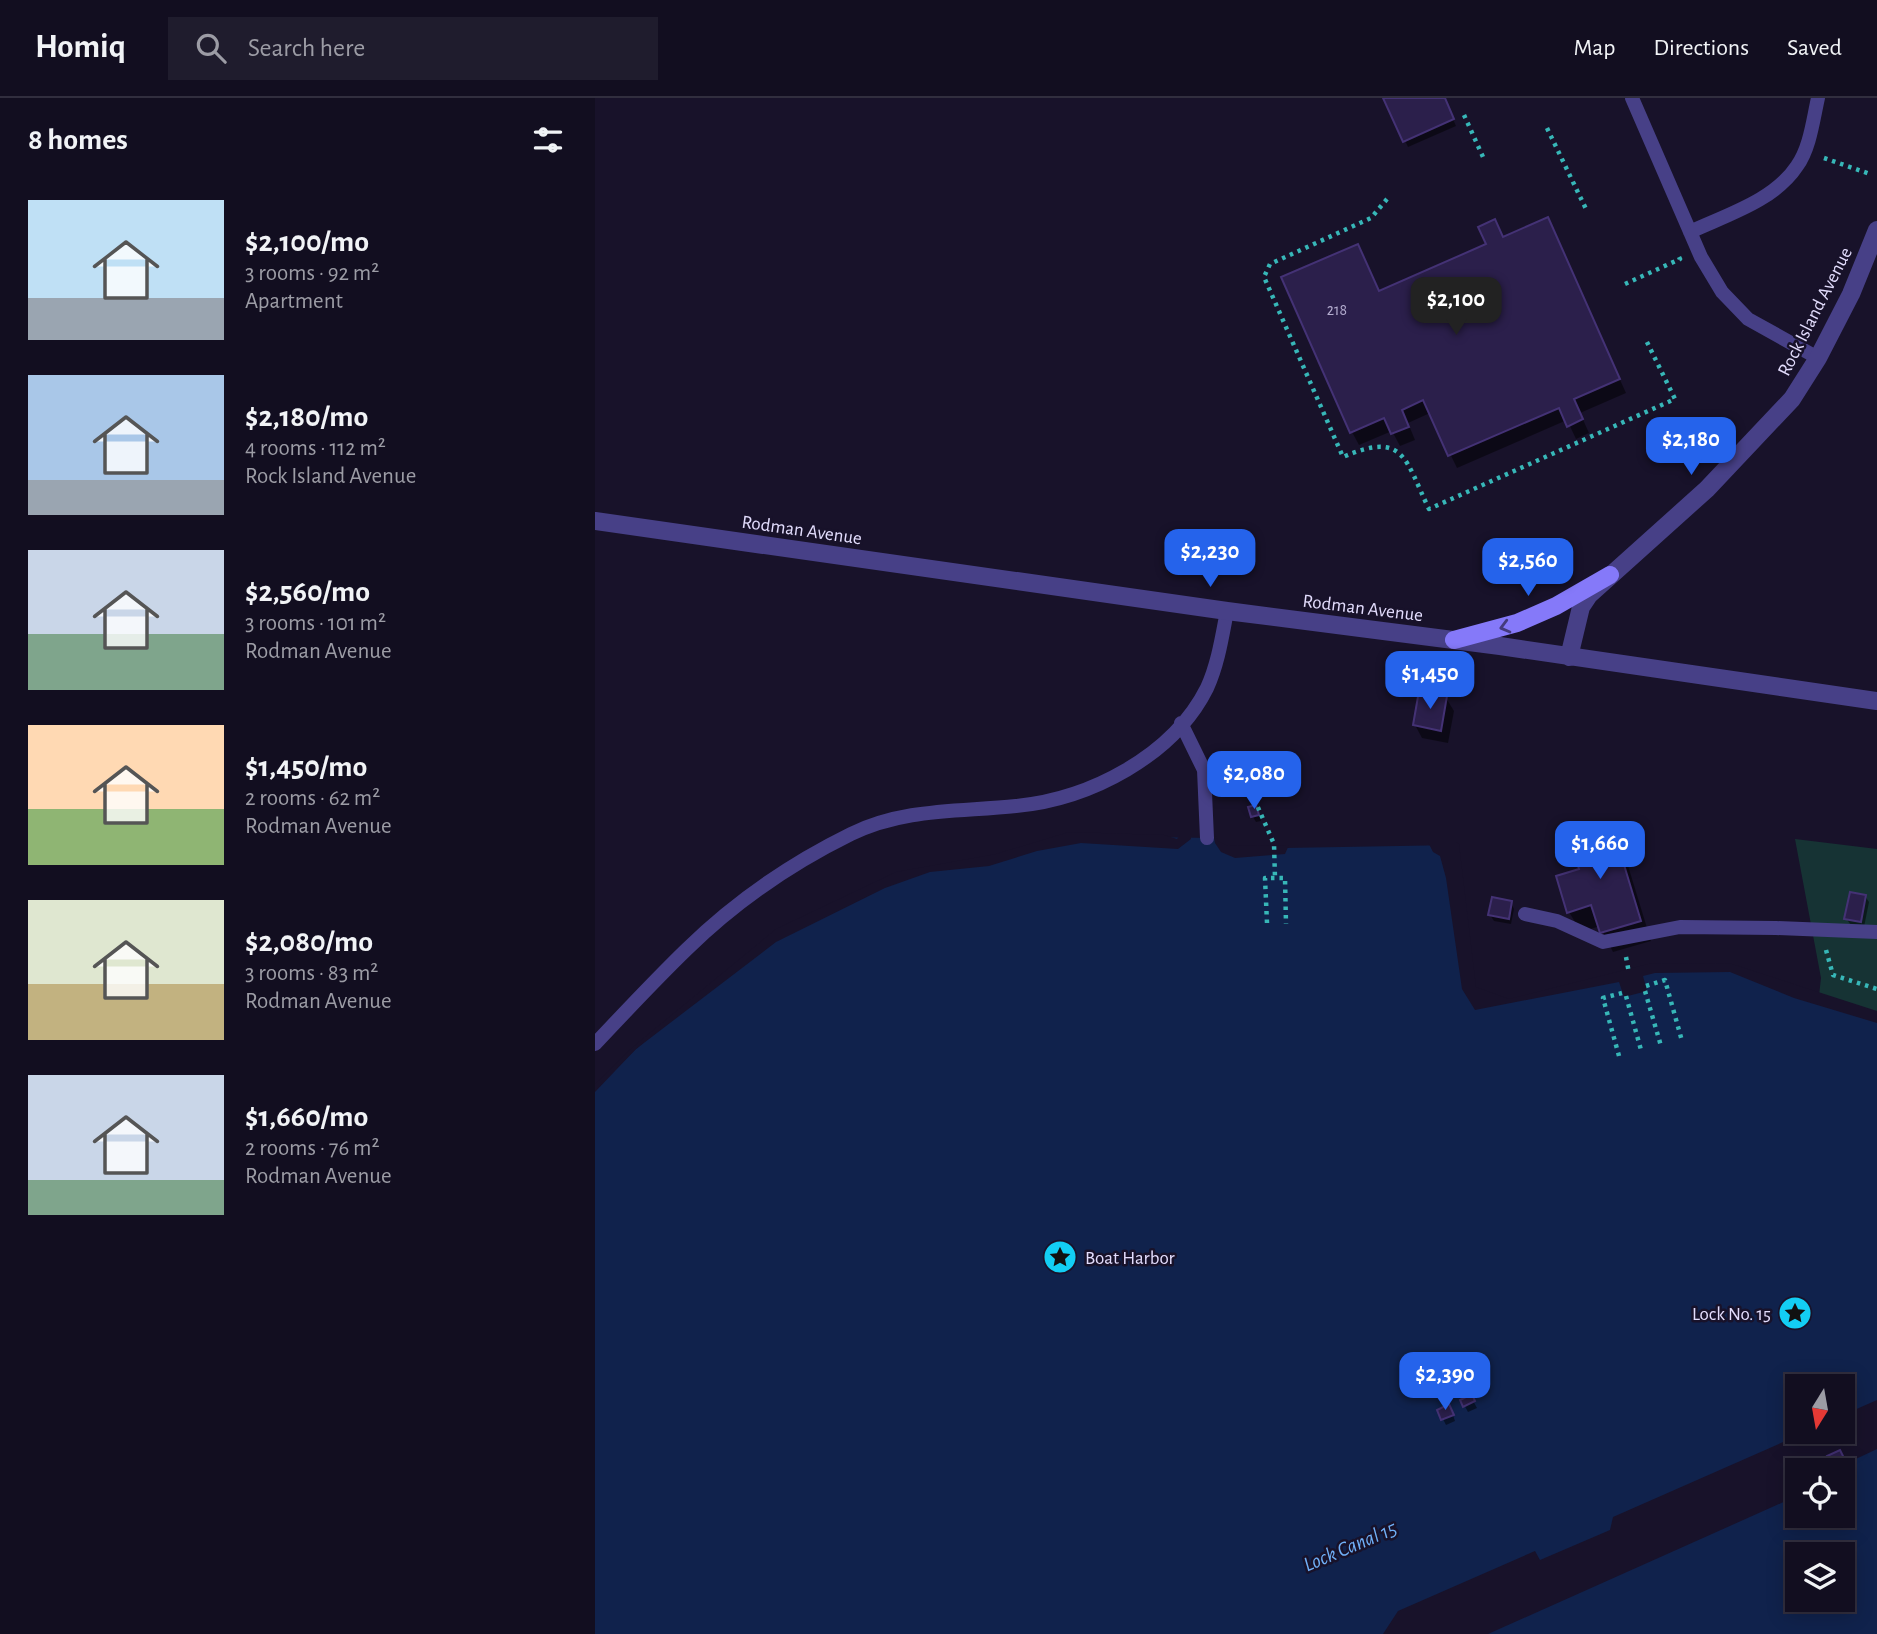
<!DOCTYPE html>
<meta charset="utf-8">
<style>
:root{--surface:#120e20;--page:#1f1c2d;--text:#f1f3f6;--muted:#9c9ca5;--line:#312e3e;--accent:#2563eb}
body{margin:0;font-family:"Alegreya Sans",sans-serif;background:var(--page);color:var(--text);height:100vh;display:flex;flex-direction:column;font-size:26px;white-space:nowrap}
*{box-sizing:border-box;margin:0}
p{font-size:23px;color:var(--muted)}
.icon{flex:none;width:38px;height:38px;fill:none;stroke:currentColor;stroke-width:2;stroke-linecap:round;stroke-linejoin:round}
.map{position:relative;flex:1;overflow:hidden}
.panel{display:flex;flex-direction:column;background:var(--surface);width:595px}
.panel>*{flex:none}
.needle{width:46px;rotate:191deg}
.fabs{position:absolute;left:1190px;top:1276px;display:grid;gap:14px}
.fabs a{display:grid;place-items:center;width:70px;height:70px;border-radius:0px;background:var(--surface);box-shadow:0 4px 18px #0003,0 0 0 2px var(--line);font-size:35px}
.price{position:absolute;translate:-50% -60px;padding:0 16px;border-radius:14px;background:var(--accent);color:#fff;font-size:23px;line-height:46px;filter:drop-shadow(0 2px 4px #0008)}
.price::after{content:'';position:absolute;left:50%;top:42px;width:21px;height:16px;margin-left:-10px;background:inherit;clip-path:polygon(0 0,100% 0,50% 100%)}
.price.current{background:#222;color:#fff}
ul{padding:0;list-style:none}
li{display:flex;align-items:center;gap:21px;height:175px;padding:0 28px}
li span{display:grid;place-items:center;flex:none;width:196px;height:140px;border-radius:0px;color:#555}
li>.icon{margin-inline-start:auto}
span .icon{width:84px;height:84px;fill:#fffc;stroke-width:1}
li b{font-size:30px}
h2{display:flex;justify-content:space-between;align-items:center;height:84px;padding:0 28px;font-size:30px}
header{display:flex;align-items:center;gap:42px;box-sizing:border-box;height:98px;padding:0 35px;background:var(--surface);border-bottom:2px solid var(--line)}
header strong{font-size:33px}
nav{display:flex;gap:38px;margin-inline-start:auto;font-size:24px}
.search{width:490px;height:63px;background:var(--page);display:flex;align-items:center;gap:18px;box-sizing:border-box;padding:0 24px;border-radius:0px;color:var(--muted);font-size:26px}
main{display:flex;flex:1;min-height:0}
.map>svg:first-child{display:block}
</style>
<header>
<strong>Homiq</strong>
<div class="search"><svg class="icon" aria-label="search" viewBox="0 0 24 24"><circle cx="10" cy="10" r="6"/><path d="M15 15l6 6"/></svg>Search here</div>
<nav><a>Map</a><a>Directions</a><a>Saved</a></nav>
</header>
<main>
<section class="panel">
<h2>8 homes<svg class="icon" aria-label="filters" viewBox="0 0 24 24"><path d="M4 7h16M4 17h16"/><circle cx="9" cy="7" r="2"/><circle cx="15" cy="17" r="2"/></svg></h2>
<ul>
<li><span style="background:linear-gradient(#bfe0f5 70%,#9aa5b1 0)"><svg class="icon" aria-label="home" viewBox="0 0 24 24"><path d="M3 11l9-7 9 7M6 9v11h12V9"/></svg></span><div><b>$2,100/mo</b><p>3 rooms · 92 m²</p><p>Apartment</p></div></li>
<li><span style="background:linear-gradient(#a9c7e8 75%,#9aa5b1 0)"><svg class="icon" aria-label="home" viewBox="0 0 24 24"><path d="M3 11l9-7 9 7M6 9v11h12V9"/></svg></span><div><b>$2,180/mo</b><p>4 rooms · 112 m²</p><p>Rock Island Avenue</p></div></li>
<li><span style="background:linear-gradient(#c9d6e8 60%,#7fa58c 0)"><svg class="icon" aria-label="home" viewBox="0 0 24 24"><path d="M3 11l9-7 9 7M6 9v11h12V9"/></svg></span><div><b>$2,560/mo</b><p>3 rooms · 101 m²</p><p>Rodman Avenue</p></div></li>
<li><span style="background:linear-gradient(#ffd9b3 60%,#8fb573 0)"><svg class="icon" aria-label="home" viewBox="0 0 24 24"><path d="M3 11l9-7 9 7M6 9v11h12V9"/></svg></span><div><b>$1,450/mo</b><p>2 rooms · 62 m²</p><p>Rodman Avenue</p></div></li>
<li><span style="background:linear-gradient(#dfe7d0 60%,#c2b280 0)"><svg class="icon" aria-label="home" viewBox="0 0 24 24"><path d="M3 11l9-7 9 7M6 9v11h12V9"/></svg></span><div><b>$2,080/mo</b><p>3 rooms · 83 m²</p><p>Rodman Avenue</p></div></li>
<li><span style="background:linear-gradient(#c9d6e8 75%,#7fa58c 0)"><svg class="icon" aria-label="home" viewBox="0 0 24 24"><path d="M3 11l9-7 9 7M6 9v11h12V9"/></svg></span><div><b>$1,660/mo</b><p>2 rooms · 76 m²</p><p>Rodman Avenue</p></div></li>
</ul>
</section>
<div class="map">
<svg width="1282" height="1536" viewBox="0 0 1282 1536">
<rect width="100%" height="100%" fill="#18122a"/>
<!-- green -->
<path fill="#163334" d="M1200 741 1282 751V917L1224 898 1226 880Z"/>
<!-- water -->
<path fill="#10224c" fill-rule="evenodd" d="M474 738 619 740 620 745 632 751 861 747 878 892 914 905 1054 869 1134 868 1282 917V1536H0V991L41 951 183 834 302 777 402 760ZM1202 1288H1248V1334H1202ZM1202 1372H1248V1418H1202ZM1202 1456H1248V1502H1202Z"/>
<!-- pier -->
<path fill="#18122a" d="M474 734 569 737 582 741 585 737H596V741L583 751 486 745 442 753 394 768 335 774 290 790 181 844 41 951 0 994V986L39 948 181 831 301 774 401 756Z
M620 736 623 743 633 748 694 747 690 756 640 760 626 754 620 745Z
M833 744H861L864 746 881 889 914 901 1053 866 1134 865 1282 913V925L1199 900 1135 874 1060 875 1048 878 1052 893 1029 899 1024 884 880 912 867 891 851 780 845 758 838 754Z
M1282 1302V1351L1246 1368 1247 1372H1202V1398L893 1536H788L803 1513 940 1453 945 1462 1015 1432 1018 1419 1211 1334H1248V1317Z"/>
<!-- shadow -->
<path fill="#0007" d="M790 0H849L861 28 813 49Z
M952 121 1031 295 985 315 994 335 981 341 972 322 862 370 835 315 813 325 820 342 805 348 797 333 764 347 757 334 762 148 785 194Z
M851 600 859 613 853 645 827 640 820 627Z
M660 709 666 723 661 724 658 719Z
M1016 729 1027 748 1056 843 1018 854 1005 828 986 834 974 814 986 772Z
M1270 798 1274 804 1269 829 1255 826 1251 820Z
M916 805 919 811 916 826 899 823 895 817Z
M876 1299 882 1310 873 1314 867 1303Z
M844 1313 857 1314 860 1323 851 1327Z
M1248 1360 1251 1366 1241 1371 1237 1365Z"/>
<!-- building -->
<path fill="#2b1f4b" stroke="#443275" stroke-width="2" d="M788 0H850L859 21 808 44Z
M953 119 1025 281 979 301 988 321 972 329 964 310 853 358 828 302 807 312 814 329 796 336 789 320 755 335 686 179 763 146 784 193 891 146 883 129 900 121 908 139Z
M824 593 852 598 846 633 818 627Z
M661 707 664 717 656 719 653 709Z
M1017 727 1046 823 1005 835 996 807 972 815 961 778 984 771 974 740Z
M1255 794 1271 797 1266 824 1249 821Z
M897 799 917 803 914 821 893 817Z
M877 1296 880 1303 868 1309 865 1302Z
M854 1306 859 1317 846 1322 842 1312Z
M1245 1352 1249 1360 1236 1366 1232 1358Z"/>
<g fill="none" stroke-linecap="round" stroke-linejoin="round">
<!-- path -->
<path stroke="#37b7b8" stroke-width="4.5" stroke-dasharray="3.5 5" stroke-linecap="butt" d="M869 17 888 59
M952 30 991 111
M1229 60 1275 76
M792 101 776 120 675 166 669 179 748 359C810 332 810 362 834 411L1080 301 1051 242
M1030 186 1085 161 1084 159
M627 673H647L679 746 680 780
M672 825 670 780H690L691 826
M1231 852 1238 877 1282 891
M1031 859 1034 875
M1051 888 1070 882 1087 943
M1050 893 1066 948
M1031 898 1046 952
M1024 958 1008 900 1027 895"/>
<!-- lane -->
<path stroke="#474087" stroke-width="14" d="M1037 0 1106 159 1127 194 1153 221 1223 260
M1095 134C1131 117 1179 103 1202 68 1215 50 1218 22 1223 0
M586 625 609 672 612 740
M930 816 962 823 1008 844 1085 829 1181 830 1282 834
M0 946C30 914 60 882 92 851 139 805 197 765 256 736 309 710 364 714 421 708 495 701 578 658 612 590 623 566 627 539 632 513"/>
<!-- street -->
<path stroke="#474087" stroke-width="18" d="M0 423 632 513 905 548 1282 603
M974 559 986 509 994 497 1112 391 1197 301 1223 260 1256 196 1282 132"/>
<!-- secondary -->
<path stroke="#8579f9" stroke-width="18" d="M859 542 922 525 961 508 1015 477"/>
</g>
<!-- one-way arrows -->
<defs><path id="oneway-chevron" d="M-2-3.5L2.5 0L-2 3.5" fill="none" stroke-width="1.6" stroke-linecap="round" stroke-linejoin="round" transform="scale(1.75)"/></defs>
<use stroke="#443b7d" href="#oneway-chevron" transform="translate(910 529) rotate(165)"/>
<!-- icons -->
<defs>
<symbol id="sight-disc" viewBox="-11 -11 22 22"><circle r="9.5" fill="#13cef4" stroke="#18122a"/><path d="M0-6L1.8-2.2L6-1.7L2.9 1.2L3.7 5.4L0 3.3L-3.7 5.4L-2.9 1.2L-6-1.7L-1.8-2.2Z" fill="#111"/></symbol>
</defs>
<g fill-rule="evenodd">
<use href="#sight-disc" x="446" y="1140" width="38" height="38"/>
<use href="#sight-disc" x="1181" y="1196" width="38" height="38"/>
</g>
<g text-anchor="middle" stroke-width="5" stroke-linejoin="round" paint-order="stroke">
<!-- number labels -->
<g font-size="16" fill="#b5aed0">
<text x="742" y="217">218</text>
</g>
<!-- street labels -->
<g font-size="19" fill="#e3ddfd" stroke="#18122a">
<text transform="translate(1219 213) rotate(-63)" y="7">Rock Island Avenue</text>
<text transform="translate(207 431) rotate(8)" y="7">Rodman Avenue</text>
<text transform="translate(768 509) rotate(7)" y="7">Rodman Avenue</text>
</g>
<!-- poi labels -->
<g font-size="19" fill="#e3ddfd" stroke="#18122a" text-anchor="start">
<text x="490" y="1166">Boat Harbor</text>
<text x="1176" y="1222" text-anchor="end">Lock No. 15</text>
</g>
<!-- water labels -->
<g font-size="21" font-style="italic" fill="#70b0f8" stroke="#18122a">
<text transform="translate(755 1448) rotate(-23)" y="7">Lock Canal 15</text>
</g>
</g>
</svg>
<div class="fabs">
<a><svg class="needle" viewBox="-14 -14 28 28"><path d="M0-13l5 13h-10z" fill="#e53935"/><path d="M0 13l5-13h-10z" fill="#9c9ca5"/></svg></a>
<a><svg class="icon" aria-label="locate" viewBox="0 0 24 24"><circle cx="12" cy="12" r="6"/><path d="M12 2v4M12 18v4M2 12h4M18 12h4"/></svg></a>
<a><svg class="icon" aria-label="layers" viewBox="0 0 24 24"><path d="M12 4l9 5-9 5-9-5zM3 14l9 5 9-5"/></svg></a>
</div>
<b class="price current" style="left:861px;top:239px">$2,100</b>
<b class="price" style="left:1096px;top:379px">$2,180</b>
<b class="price" style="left:615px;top:491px">$2,230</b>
<b class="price" style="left:933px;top:500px">$2,560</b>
<b class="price" style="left:835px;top:613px">$1,450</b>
<b class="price" style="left:659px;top:713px">$2,080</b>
<b class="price" style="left:1005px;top:783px">$1,660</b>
<b class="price" style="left:850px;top:1314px">$2,390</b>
</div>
</main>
